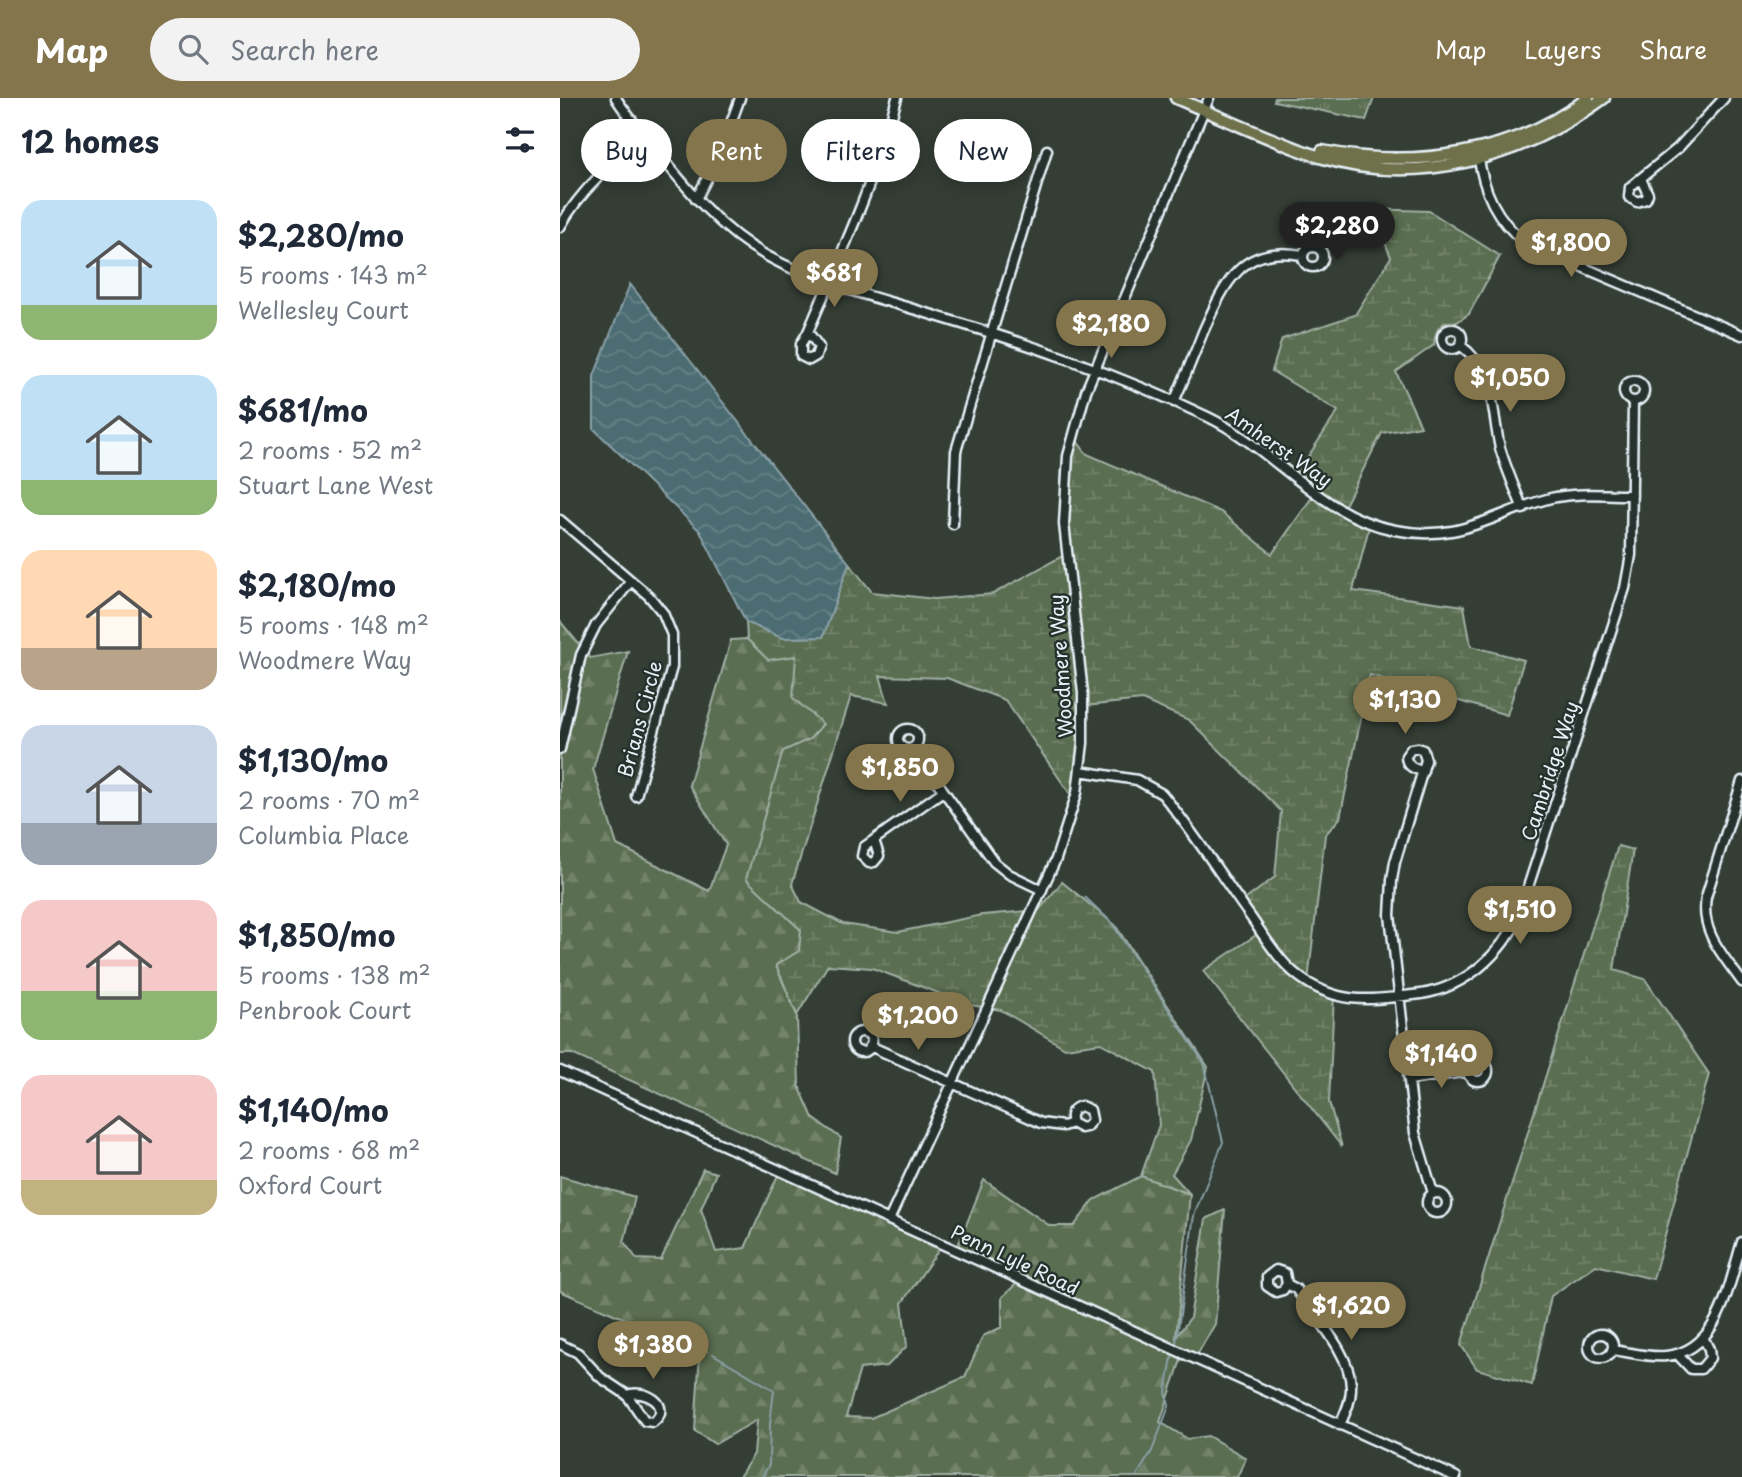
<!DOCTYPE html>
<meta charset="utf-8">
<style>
:root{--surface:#fff;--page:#f2f2f3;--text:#1f2937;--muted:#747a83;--accent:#84754c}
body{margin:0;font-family:"Playpen Sans",sans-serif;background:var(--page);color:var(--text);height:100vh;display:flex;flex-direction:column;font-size:26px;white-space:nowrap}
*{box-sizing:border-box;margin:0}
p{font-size:23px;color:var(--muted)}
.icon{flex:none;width:38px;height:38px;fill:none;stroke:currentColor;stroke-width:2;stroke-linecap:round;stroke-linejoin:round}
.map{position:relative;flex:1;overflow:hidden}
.panel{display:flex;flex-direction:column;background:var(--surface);width:560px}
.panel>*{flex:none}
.banner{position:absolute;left:21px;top:21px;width:665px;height:63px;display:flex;gap:14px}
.price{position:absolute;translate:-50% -60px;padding:0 16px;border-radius:24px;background:var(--accent);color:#fff;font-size:23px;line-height:46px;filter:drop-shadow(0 2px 4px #0008)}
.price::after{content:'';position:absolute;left:50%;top:42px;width:21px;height:16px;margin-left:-10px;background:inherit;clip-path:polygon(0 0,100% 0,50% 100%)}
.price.current{background:#222;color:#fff}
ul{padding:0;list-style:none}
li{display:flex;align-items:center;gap:21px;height:175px;padding:0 21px}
li span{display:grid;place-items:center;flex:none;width:196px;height:140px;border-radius:21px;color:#555}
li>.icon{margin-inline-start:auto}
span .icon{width:84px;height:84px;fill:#fffc;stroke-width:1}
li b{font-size:30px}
h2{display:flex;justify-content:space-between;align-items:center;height:84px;padding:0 21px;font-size:30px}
.tag{padding:0 24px;border-radius:32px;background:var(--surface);box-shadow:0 4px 18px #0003;font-size:24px;line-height:63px}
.tag.current{background:var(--accent);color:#fff}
header{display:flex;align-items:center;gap:42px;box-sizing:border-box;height:98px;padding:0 35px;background:var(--accent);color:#fff}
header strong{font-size:33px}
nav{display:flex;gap:38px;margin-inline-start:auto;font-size:24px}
.search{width:490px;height:63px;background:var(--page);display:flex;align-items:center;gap:18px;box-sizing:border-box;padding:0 24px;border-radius:38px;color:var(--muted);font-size:26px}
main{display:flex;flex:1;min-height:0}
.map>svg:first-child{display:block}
</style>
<header>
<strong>Map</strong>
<div class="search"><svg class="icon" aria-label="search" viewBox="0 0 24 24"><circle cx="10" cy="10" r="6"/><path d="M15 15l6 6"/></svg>Search here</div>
<nav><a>Map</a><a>Layers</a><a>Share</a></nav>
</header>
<main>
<section class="panel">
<h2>12 homes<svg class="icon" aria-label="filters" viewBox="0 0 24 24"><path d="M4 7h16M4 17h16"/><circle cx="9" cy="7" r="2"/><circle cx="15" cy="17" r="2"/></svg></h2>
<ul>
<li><span style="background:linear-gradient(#bfe0f5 75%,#8fb573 0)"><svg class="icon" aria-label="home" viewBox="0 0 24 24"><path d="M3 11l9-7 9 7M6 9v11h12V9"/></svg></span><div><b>$2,280/mo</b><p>5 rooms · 143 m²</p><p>Wellesley Court</p></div></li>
<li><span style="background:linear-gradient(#bfe0f5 75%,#8fb573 0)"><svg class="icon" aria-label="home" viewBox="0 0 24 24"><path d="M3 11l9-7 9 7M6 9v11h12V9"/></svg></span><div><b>$681/mo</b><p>2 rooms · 52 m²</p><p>Stuart Lane West</p></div></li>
<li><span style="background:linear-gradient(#ffd9b3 70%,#b9a48a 0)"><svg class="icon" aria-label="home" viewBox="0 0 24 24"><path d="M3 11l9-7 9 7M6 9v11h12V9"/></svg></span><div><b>$2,180/mo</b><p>5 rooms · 148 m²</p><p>Woodmere Way</p></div></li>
<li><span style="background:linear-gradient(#c9d6e8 70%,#9aa5b1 0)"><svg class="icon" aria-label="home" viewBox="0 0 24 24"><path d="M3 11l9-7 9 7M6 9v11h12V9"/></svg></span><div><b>$1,130/mo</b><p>2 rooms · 70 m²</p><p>Columbia Place</p></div></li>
<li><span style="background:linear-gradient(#f6c9c9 65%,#8fb573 0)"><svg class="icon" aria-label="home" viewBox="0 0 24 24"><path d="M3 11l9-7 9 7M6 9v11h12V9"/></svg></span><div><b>$1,850/mo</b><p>5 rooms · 138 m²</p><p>Penbrook Court</p></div></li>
<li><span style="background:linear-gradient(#f6c9c9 75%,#c2b280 0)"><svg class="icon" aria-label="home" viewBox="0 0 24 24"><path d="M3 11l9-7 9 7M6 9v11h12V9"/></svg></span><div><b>$1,140/mo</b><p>2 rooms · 68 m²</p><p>Oxford Court</p></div></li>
</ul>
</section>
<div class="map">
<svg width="1182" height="1379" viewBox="0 0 1182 1379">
<defs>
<pattern id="grass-tufts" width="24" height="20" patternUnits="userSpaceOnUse" patternTransform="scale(1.75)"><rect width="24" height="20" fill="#5a6e51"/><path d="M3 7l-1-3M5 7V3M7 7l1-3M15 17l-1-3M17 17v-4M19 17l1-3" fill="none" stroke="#72836b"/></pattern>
<pattern id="forest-firs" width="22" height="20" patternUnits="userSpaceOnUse" patternTransform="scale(1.75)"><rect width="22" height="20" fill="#5a6e51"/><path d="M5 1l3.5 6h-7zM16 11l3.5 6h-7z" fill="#72836b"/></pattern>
<pattern id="wetland-marsh" width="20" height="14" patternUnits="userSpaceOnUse" patternTransform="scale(1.75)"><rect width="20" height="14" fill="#5a6e51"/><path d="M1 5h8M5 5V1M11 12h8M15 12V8" fill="none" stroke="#72836b"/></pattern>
<pattern id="water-waves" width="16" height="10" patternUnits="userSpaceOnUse" patternTransform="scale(1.75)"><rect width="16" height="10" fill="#4b6c72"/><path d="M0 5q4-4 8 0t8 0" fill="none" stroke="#658187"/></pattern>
</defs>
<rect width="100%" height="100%" fill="#343e35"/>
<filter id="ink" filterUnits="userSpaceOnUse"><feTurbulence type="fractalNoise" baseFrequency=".0143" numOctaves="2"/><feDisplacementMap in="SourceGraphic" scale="14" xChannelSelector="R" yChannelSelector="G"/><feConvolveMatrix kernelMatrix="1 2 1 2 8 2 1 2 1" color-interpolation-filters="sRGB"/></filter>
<g filter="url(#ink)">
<!-- grass -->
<path fill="url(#grass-tufts)" stroke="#a1b0a4" stroke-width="2" d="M715 0H814L806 22 714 3Z"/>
<!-- forest -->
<path fill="url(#forest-firs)" stroke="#a1b0a4" stroke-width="2" d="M0 523 30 560 68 553 33 671 57 747 149 793 166 747 129 687 171 542 187 541 208 561 236 557 263 626 250 641 223 654 187 781 241 832 239 853 216 868 237 917 239 988 253 1020 281 1040 275 1075 12 956H0Z
M143 1071 156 1075 141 1111 156 1154 185 1150 218 1077 384 1144 342 1205 347 1248 327 1268 300 1271 286 1319 311 1320 405 1279 423 1238 442 1229V1199L462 1181 397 1150 424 1082 490 1128H514L534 1102 581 1078 630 1096 616 1239 630 1220 646 1121 665 1112 655 1226 634 1262 622 1259 600 1324 628 1341 648 1338 686 1360 677 1379H179L194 1356 197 1322 155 1346 135 1333 140 1253 0 1193V1078L75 1099 64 1144 77 1161 101 1162Z"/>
<!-- wetland -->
<path fill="url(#wetland-marsh)" stroke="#a1b0a4" stroke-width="2" d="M811 111 869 113 940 158 909 216 897 224C880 222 875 232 874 247L836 274 861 328 822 335 782 413 810 425 793 493 904 508 911 548 964 562 947 617 810 577 780 720 765 737 748 883 774 897 769 1004 782 1049 643 873 699 835 682 804 715 779 721 713 629 622 582 602 525 608 515 703 445 602 387 580 320 578 328 605 291 598 232 786 241 804 283 826 338 834 422 817 479 812 502 784 555 827 648 969 631 1042 612 1076 630 1096 581 1078 599 1027 595 974 541 945 505 950 441 912 410 907 312 870 268 867 237 917 216 867 239 853 241 832 186 781 223 653 250 641 263 626 233 600 236 558 208 562 187 541 186 524 222 540 263 539 289 465 312 494 375 501 433 496 508 455 513 338 527 356 661 414 712 456 755 395 734 380 778 313 712 273 722 241 795 217 831 159Z
M1058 748 1073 752 1054 872 1085 881 1149 976 1093 1181 1036 1167 991 1198 972 1287 917 1271 901 1247Z"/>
<!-- water -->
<path fill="url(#water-waves)" stroke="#8aa1a8" stroke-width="2" d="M70 186 289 465 263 539 222 540 186 524 140 433 34 331V278Z"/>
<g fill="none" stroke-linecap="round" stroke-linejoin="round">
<!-- stream -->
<path stroke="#8aa1a8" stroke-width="2" d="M525 799 551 824 644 965 663 1044 634 1117 616 1245
M153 1256 214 1292 210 1325 209 1367 202 1379
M576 1379 592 1353 609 1308 606 1294 612 1259"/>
<defs>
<path id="minor" d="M56 0C67 18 82 34 95 51 128 92 160 132 207 158 259 187 320 200 376 218 469 246 560 277 648 319 713 350 761 419 835 432 903 445 932 415 991 400 1017 394 1046 397 1072 397
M918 55C923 93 936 122 966 145L1182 237
M1081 81 1088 96 1086 101 1077 104 1069 99 1070 89 1118 50 1164 0
M136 101 159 58 180 0
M0 129C21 91 52 65 85 39
M743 159a10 10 0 1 1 20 0a10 10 0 1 1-20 0Z
M882 241a10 10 0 1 1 20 0a10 10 0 1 1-20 0Z
M248 234 259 249 256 258 249 262 241 258V246L248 234C281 156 316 81 337 0
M900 247C936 273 931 311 940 350 946 370 955 391 963 411
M1064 293a10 10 0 1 1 20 0a10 10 0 1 1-20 0Z
M614 304C624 281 634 257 643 234 664 187 680 146 742 157
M0 422 89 498 103 515 112 537V569L76 698
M393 426 396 353 487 52
M338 641a10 10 0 1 1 20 0a10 10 0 1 1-20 0Z
M353 650 434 764 449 776 482 792
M0 651 21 557 36 527 71 483
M520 673 577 682 602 696C634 734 661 778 690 818 702 835 713 854 728 869 742 883 760 893 779 898 803 904 828 900 853 897 899 893 935 863 957 823L1065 490 1071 457 1073 304
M863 673C854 671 846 668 846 658L851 651 858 650 863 652 866 662 835 764 832 782 830 817 855 1035 873 1095
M1182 683 1146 799C1140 834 1163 857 1182 884
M314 742 319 758 314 764 309 765 302 758 304 749 383 693
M292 944a10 10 0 1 1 20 0a10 10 0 1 1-20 0Z
M310 948 481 1025 503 1028 512 1025 521 1030 526 1029 532 1022 530 1012 521 1008C512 1010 509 1017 512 1025
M908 973a10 10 0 1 1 20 0a10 10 0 1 1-20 0Z
M0 973 896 1379
M849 982 909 973
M867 1105a10 10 0 1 1 20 0a10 10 0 1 1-20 0Z
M329 1122 496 761 517 695 523 645V595L504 426 508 358 526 293 649 0
M727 1186 723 1192 716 1194 707 1188V1179L716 1172 725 1175 727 1186 736 1191C755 1218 792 1257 791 1291 791 1304 785 1315 780 1327
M1029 1248a12 12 0 1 1 24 0a12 12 0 1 1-24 0Z
M0 1246 18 1255 40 1279 67 1297 85 1323 93 1324C114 1308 85 1290 67 1297
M1052 1252C1070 1254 1089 1260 1106 1258 1160 1253 1169 1185 1182 1144
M1117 1256 1131 1271H1141L1150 1260 1149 1251 1144 1241"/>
<path id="major" d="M616 0C663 20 711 43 760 59 858 90 963 59 1044 0
M762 53C853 71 952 58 1028 0"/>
</defs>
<!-- minor casing -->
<use href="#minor" stroke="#e8f1f8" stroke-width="13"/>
<!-- major casing -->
<use href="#major" stroke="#e8f1f8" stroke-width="15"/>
<!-- minor -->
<use href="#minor" stroke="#26332d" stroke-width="8"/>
<!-- major -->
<use href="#major" stroke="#6e714a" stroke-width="10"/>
</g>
</g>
<g text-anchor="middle" stroke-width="5" stroke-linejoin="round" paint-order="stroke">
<!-- street labels -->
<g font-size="19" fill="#e8f1f8" stroke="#26332d">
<text transform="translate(719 349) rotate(35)" y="7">Amherst Way</text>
<text transform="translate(501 568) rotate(-94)" y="7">Woodmere Way</text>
<text transform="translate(80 621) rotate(-75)" y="7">Brians Circle</text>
<text transform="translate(990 673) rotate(-72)" y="7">Cambridge Way</text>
<text transform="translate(455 1162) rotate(25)" y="7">Penn Lyle Road</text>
</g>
</g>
</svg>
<b class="price current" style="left:777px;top:164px">$2,280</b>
<b class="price" style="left:1011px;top:181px">$1,800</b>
<b class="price" style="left:274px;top:211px">$681</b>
<b class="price" style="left:551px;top:262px">$2,180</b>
<b class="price" style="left:950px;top:316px">$1,050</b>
<b class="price" style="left:845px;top:638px">$1,130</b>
<b class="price" style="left:340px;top:706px">$1,850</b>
<b class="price" style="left:960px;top:848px">$1,510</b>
<b class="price" style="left:358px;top:954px">$1,200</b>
<b class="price" style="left:881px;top:992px">$1,140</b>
<b class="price" style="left:791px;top:1244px">$1,620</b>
<b class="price" style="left:93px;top:1283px">$1,380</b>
<div class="banner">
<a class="tag">Buy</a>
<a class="tag current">Rent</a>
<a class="tag">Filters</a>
<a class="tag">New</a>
</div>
</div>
</main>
